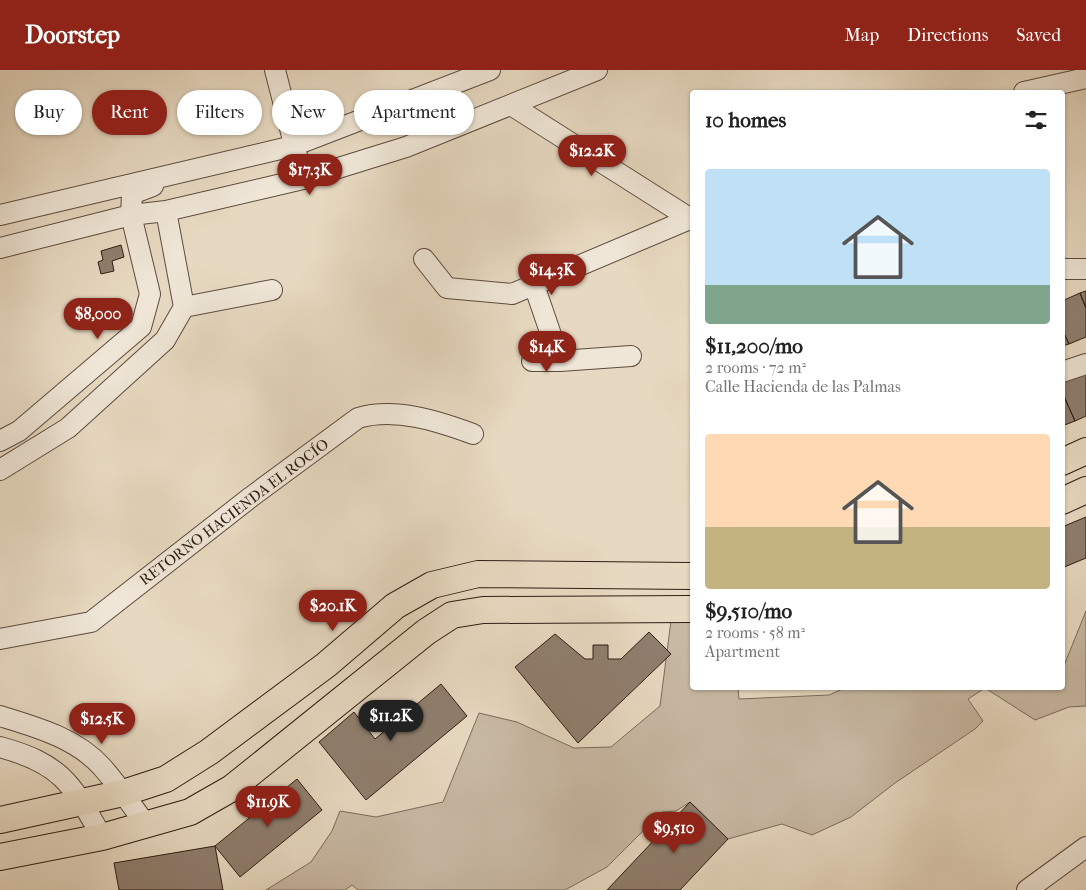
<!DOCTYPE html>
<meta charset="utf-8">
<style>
:root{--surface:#fff;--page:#f2f2f2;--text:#222;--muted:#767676;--accent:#8f2418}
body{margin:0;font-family:"IM FELL French Canon",serif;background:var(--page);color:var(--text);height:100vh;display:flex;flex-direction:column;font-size:19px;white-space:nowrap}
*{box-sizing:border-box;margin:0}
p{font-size:16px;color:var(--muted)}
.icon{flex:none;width:28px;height:28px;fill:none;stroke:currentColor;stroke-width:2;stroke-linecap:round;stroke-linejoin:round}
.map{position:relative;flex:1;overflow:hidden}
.drawer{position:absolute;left:690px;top:20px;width:375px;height:600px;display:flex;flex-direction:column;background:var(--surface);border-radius:5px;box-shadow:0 1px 4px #0004}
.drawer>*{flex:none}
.guide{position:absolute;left:15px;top:20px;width:475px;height:45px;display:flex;gap:10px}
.price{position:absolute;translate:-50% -42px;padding:0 11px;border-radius:18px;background:var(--accent);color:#fff;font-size:16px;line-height:32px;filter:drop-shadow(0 1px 2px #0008)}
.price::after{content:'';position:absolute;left:50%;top:30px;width:15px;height:11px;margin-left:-8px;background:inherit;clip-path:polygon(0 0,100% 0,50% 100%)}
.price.on{background:#222;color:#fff}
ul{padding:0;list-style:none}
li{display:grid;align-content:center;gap:10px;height:265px;padding:0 15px}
li span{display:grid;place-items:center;height:155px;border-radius:5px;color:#555}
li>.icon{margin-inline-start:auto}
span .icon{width:90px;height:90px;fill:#fffc;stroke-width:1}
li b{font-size:21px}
h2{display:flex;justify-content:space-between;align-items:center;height:60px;padding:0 15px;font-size:21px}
.pill{padding:0 18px;border-radius:22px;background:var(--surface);box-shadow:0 1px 4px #0004;font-size:18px;line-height:45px}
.pill.on{background:var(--accent);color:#fff}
header{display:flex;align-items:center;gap:30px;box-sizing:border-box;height:70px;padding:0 25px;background:var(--accent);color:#fff}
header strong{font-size:24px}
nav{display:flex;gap:28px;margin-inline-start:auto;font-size:18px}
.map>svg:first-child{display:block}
</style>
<header>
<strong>Doorstep</strong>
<nav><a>Map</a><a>Directions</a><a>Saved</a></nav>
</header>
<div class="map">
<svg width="1086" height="820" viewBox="0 0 1086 820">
<rect width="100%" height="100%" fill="#e7d9c1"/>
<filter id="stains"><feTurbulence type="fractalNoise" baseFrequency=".004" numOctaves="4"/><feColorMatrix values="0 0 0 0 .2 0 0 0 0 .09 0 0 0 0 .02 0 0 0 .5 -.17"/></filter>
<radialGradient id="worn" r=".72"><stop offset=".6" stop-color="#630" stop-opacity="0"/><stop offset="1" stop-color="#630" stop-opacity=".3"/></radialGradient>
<!-- green -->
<path fill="#c8b9a4" stroke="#7c6a5c" d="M1086 541V636L1069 637 1035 650 985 618 968 629 983 651 975 659 895 713 851 747 812 765 782 754 728 769 690 732 676 741 662 742 607 797 565 820H358L352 815 345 820H266L311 792 332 761 340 741 376 747 443 732 479 643 517 652 574 678 611 677 660 636 672 543 692 544V618H738L739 629 829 625 845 618H1062L1063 598Z"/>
<!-- building -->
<path fill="#8f7e6e" stroke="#2f1c14" d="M121 175 124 187 112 191 114 201 101 204 98 192 103 190 101 181Z
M1086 221V238L1080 223Z
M1080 223 1086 238V267L1069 274 1062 259V231Z
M1062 259 1069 274 1062 276Z
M1086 302V346L1075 351 1062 322V311Z
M1062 322 1075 351 1062 356Z
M1086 447V488L1062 498V457Z
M649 562 671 584 578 673 515 597 555 564 585 589H593V575H608V589H621Z
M441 614 467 646 366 730 319 672 354 642 375 669Z
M297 709 322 740 240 807 215 776Z
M690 732 728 769 680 820H607Z
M215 776 223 820H119L114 793Z"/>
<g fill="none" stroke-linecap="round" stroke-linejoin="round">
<defs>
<path id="minor" d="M275 0 303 109
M1024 22 1086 8
M511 35 691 149
M0 145 293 76 490 0
M0 178 131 145 166 141 303 109 406 77 597 0
M424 189 447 218 512 224 692 148
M1062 199H1086
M534 215 560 291 631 286
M184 237 272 220
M532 291H560
M1062 302 1086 294
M0 371 19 361 141 257 150 224 131 145 132 124 153 116
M0 400 68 358 165 270 184 237 166 141
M0 569 91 552 251 427 358 348C395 337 438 351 473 364
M0 646C36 657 76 668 102 697 118 715 132 736 147 756
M0 677C62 694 72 714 102 767
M1027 820 1086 777"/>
<path id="major" d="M1062 392 1086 381
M1062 431 1086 420
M0 750 123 723 166 709 209 682 326 595 395 536 432 515 478 504 692 506
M0 787 102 767 190 742 232 718 426 562 452 545 483 540 692 539"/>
</defs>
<!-- minor casing -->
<use href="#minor" stroke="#5d4b3f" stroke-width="22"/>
<!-- major casing -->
<use href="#major" stroke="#2f1c14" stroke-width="28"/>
<!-- minor -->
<use href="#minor" stroke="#efe6d7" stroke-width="20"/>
<!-- major -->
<use href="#major" stroke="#e7d9c1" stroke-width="26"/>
</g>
<g text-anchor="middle" stroke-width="4" stroke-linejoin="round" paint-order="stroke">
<!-- street labels -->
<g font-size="15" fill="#2f1c14" stroke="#efe6d7">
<text transform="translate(234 442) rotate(-37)" y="5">RETORNO HACIENDA EL ROCÍO</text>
</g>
</g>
<rect width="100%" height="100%" filter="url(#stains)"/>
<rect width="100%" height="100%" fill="url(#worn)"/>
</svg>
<b class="price" style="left:592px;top:107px">$12.2K</b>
<b class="price" style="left:310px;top:126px">$17.3K</b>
<b class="price" style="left:552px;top:226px">$14.3K</b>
<b class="price" style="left:98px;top:270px">$8,000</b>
<b class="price" style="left:547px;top:303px">$14K</b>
<b class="price" style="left:333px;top:562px">$20.1K</b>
<b class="price on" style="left:391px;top:672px">$11.2K</b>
<b class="price" style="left:102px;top:675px">$12.5K</b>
<b class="price" style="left:268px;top:758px">$11.9K</b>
<b class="price" style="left:674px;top:784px">$9,510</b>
<div class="guide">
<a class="pill">Buy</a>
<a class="pill on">Rent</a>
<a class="pill">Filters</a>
<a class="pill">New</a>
<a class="pill">Apartment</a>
</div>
<section class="drawer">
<h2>10 homes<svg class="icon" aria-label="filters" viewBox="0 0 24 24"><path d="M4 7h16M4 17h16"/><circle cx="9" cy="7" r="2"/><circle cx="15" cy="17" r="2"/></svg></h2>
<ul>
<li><span style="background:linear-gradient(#bfe0f5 75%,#7fa58c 0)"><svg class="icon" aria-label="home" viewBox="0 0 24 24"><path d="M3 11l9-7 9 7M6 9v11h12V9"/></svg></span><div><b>$11,200/mo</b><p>2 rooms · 72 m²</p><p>Calle Hacienda de las Palmas</p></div></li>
<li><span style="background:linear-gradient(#ffd9b3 60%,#c2b280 0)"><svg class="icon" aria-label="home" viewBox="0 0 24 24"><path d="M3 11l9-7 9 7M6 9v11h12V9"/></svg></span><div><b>$9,510/mo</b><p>2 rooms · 58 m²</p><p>Apartment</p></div></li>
</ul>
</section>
</div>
